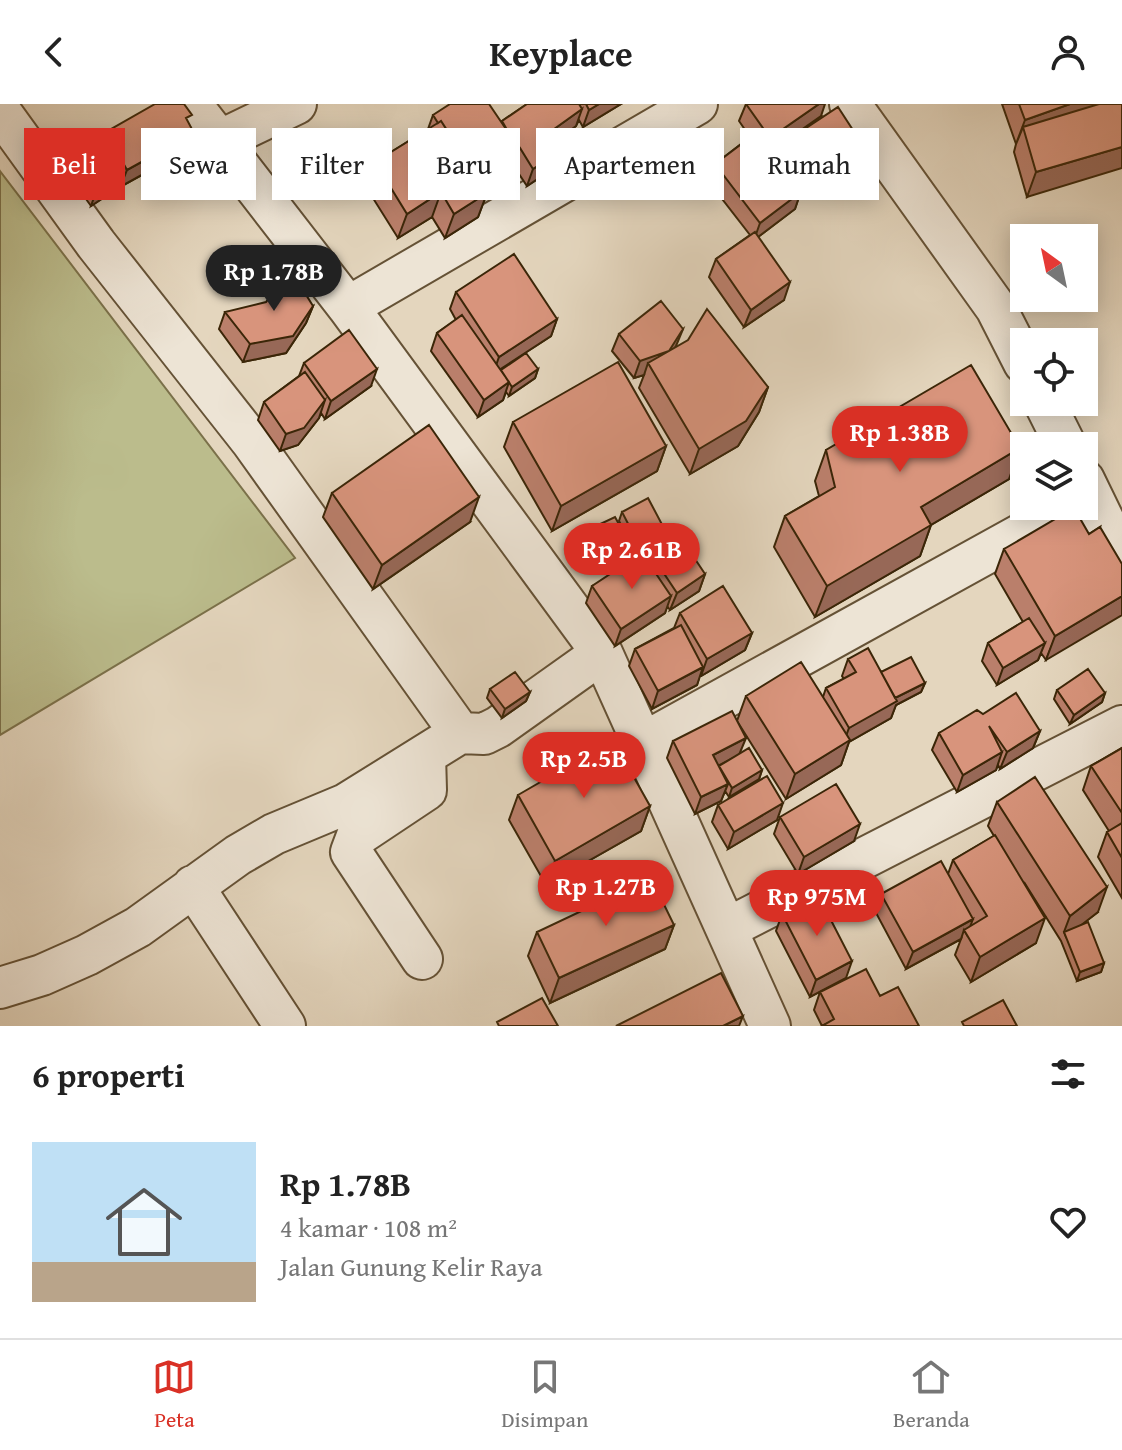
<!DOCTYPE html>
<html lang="id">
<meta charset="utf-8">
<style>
:root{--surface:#fff;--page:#f2f2f2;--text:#222;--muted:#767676;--line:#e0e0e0;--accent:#d93025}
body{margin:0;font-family:"Gentium Book Plus",serif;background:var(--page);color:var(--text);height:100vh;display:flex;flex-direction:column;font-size:30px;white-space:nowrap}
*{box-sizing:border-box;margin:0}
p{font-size:26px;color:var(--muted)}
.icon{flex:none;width:44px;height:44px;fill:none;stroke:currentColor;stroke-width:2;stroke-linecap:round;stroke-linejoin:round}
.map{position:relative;height:922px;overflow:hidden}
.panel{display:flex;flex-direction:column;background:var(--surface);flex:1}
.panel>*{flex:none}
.top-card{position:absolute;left:24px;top:24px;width:1074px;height:72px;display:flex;gap:16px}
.needle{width:52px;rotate:327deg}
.buttons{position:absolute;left:1010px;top:120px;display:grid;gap:16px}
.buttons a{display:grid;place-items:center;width:88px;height:88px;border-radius:0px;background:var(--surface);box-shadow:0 4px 20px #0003;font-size:40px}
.price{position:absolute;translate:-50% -68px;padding:0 18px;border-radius:28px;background:var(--accent);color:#fff;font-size:26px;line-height:52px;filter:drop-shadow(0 2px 4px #0008)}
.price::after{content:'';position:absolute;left:50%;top:48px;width:24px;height:18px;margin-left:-12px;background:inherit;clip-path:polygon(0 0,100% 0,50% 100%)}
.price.current{background:#222;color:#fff}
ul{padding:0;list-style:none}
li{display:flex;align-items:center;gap:24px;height:200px;padding:0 32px}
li+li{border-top:2px solid var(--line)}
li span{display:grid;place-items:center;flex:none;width:224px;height:160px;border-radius:0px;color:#555}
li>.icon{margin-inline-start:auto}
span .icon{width:96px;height:96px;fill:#fffc;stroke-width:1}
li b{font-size:34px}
h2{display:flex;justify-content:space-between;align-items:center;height:96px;padding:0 32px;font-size:34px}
.chip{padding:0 28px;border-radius:0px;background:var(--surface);box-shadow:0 4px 20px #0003;font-size:28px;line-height:72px}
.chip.current{background:var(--accent);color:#fff}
header{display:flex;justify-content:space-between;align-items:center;height:104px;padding:0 32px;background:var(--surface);font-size:36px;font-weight:700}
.tab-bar{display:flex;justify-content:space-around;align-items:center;height:112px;border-top:2px solid var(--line);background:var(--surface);font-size:22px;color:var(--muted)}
.tab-bar a{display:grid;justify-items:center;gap:4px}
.tab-bar .current{color:var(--accent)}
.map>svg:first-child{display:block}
</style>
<header><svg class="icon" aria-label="back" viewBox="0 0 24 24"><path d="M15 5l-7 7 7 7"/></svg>Keyplace<svg class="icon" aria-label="person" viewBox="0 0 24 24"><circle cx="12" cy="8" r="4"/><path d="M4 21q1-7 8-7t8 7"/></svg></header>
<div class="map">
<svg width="1122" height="922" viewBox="0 0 1122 922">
<rect width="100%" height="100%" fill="#e4d6be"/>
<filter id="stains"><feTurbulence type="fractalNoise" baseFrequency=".0025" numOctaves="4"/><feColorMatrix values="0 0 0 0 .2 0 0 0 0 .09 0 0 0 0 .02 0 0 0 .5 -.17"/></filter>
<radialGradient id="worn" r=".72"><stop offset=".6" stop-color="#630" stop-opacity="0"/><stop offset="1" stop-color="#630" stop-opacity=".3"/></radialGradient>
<!-- green -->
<path fill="#bbbc8c" stroke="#7b714a" stroke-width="2" d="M0 67 295 454 0 631Z"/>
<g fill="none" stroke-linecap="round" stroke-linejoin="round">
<defs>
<path id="minor" d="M191 0 348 203 602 549 770 922
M850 0 996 204 1024 259
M0 7 96 140 252 338 460 629 484 630 498 623 602 549
M219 37 296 0
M348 203 697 0
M1044 298 1066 342
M1084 376 1122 454
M643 639 1072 402
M193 782 285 922
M728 824 1122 622
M422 855 351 748 357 732 426 686 425 651
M0 884 42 871 87 851 138 823 238 751 274 730 346 700 460 629"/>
</defs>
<!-- minor casing -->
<use href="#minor" stroke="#655236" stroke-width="44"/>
<!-- minor -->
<use href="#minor" stroke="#ede4d5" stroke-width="40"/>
</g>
<!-- wall -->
<path fill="#ba7f6b" stroke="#3b2608" stroke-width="2" d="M527 0H621L583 23 579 16 576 22 549 42 548 68 527 82 513 61 482 81 487 89 478 113 445 134 432 113 398 134 366 83 375 58 428 25 433 11 502 19V17Z
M746 0 821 12 770 47 776 55 782 40 856 57 799 93 795 105 758 133 784 196 744 223 709 173 716 155 750 131 709 78 715 60 750 33 739 17Z
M1002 0H1122L1027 93 1014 48 1016 40Z
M188 19 194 29 187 46 120 83 119 81 118 84 91 102 64 64 70 46 103 35 106 28Z
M456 188 557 215 551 232 500 265 501 266 538 265 535 274 509 292 506 288 503 296 478 313 431 247 437 229 456 216 450 205Z
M313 202 306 219 286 249 243 258 219 225 225 208Z
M619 230 675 244 768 283 759 308 738 342 690 370 639 284 644 271 634 274 612 247Z
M304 259 371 282 325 315 321 309 319 314 298 341 280 347 258 316 264 298 299 272Z
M513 318 666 342 657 367 552 427 504 343Z
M826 346 1009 375 931 421 920 452 815 513 774 443 785 412 819 392 815 377Z
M332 389 470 418 373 485 323 413Z
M622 408 663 437 637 451 619 417Z
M596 422 630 455 611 465 593 431Z
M1100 423 1046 556 1041 549 1038 556 997 581 982 557 988 539 1023 518 995 470 1004 445 1089 430Z
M651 450 705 470 699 487 670 506 667 502 665 509 615 542 586 499 592 482 648 458Z
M680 509 752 529 745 546 701 572 700 571 697 581 652 605 629 562 635 545 674 524Z
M848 555 881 569 925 579 921 588 896 601 891 614 849 638 841 661 786 695 737 617 746 592 823 593 826 584 844 575 842 572Z
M490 585 530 588 526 597 502 614 487 594Z
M1057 586 1105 589 1102 598 1070 620 1054 595Z
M983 610 1040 627 1033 644 1000 665 998 661 996 666 957 688 932 646 939 629Z
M673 637 740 649 762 666 759 675 729 693 725 687 721 697 695 710 667 654Z
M1122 644V794L1098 753 1107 728 1109 727 1083 686 1091 662Z
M518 691 650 702 641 727 546 781 509 716Z
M997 698 1098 808 1081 821 1104 859 1101 868 1077 877 1061 837 1024 778 1036 839 971 878 955 851 961 835 906 865 875 807 881 790 948 770 953 756 994 732 988 722Z
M718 701 777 716 728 745 712 718Z
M780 713 854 737 798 770 774 730Z
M782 810 846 874 810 893 776 827Z
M674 821 665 845 550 899 528 852 537 828Z
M820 888 880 892 822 922 814 906Z"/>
<!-- shaded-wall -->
<path fill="#976857" stroke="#3b2608" stroke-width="2" d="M599 0H621L583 23 589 6Z
M819 0H825L821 12 764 52 770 34Z
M1070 0H1122L1023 23 1016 40 1025 16Z
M582 5 576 22 537 51 543 33Z
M194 29 187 46 120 83 127 66Z
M862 40 856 57 799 93 795 105 754 136 760 119 800 88 805 76Z
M1122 43V64L1027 93 1036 68Z
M520 44 513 61 467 91 474 74Z
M554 51 548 68 527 82 533 65Z
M124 67 118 84 91 102 97 85Z
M441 88 432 113 398 134 407 110Z
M487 89 478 113 445 134 454 110Z
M790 178 784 196 744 223 751 206Z
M313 202 306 219 286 249 243 258 250 240Z
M557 215 551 232 493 270 499 253Z
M683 225 676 242 662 264 648 259 644 271 634 274 640 257Z
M377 265 371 282 325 315 331 297Z
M538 265 535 274 509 292 512 283Z
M509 278 503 296 478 313 484 296Z
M768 283 759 308 738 342 690 370 699 345Z
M325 296 319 314 298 341 280 347 286 330Z
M666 342 657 367 552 427 561 402Z
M1020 344 1009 375 931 421 920 452 815 513 827 482 921 403Z
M479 393 470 418 373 485 382 461Z
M666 428 663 437 637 451 640 443Z
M633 446 630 455 611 465 615 456Z
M705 470 699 487 670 506 677 489Z
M671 492 665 509 615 542 621 525Z
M1122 492V511L1046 556 1055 532Z
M752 529 745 546 701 572 707 555Z
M1045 539 1038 556 997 581 1003 564Z
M703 563 697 581 652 605 658 587Z
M925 579 921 588 896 601 891 614 849 638 841 661 786 695 795 670 843 640 849 624 895 594Z
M530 588 526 597 502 614 505 605Z
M1105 589 1102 598 1070 620 1074 611Z
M1040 627 1033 644 1000 665 1007 648Z
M746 634 739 651 706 668 713 651Z
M1002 648 996 666 957 688 963 671Z
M762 666 759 675 729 693 732 684Z
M728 680 721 697 695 710 701 693Z
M783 699 777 716 728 745 734 728Z
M650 702 641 727 546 781 555 757Z
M860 720 854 737 798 770 804 753Z
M1107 783 1098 808 1066 833 1064 828 1070 812Z
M1045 814 1036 839 971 878 980 853Z
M973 815 967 831 964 826 961 835 906 865 913 848Z
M674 821 665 845 550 899 559 874Z
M852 857 846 874 810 893 816 876Z
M1104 859 1101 868 1077 877 1080 868Z
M743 912 739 922H723Z"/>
<!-- building -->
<path fill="#d8947c" stroke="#3b2608" stroke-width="2" d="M155 0H184L192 11 186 14 194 29 127 66 106 28Z
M450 0H489L510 31 502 17 527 0H579L582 5 543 33 554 51 533 65 520 44 477 72 441 17 438 19 433 11Z
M586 0H599L589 6Z
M746 0H819L770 34Z
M1019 0H1070L1025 16Z
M1099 0H1122V43L1036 68 1023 23Z
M838 3 862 40 805 76 782 40Z
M441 17 487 89 454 110 441 88 407 110 375 58Z
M98 28 124 67 97 85 70 46Z
M756 29 801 88 760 119 715 60Z
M755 128 790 178 751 206 716 155Z
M514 150 557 215 499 253 456 188Z
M290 165 313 202 293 232 250 240 225 208 266 198Z
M661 197 683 225 669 247 640 257 619 230Z
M707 205 768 283 746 317 699 345 648 259 688 236Z
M462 211 509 278 484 296 437 229Z
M349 226 377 265 331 297 304 259Z
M526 249 538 265 512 283 501 266Z
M618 258 666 342 561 402 513 318Z
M971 261 1020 344 921 403 931 421 827 482 785 412 835 383 826 346Z
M305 268 325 296 304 324 286 330 264 298Z
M429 321 479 393 382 461 332 389Z
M648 394 666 428 640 443 622 408Z
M1074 404 1089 430 1100 423 1122 460V492L1055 532 1004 445Z
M615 413 633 446 615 456 596 422Z
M679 431 705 470 677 489 651 450Z
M642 449 671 492 621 525 592 482Z
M723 482 752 529 707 555 680 509Z
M1029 514 1045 539 1003 564 988 539Z
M681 521 703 563 658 587 635 545Z
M868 544 897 597 849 624 826 584 856 568 848 555Z
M911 553 925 579 895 594 881 568Z
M801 558 850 636 795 670 746 592Z
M1088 565 1105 589 1074 611 1057 586Z
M515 568 530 588 505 605 490 585Z
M1016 589 1040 627 1007 648 989 622 1002 648 963 671 939 629 977 606 983 610Z
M732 607 746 634 713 651 728 680 701 693 673 637Z
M613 636 650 702 555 757 518 691Z
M749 644 762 666 732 684 719 662Z
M1122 644V709L1091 662Z
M767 672 783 699 734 728 718 701Z
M1035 673 1107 783 1070 812 997 698Z
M836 680 860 720 804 753 780 713Z
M1122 719V754L1107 728Z
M995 731 1045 814 980 853 964 826 987 812 953 756Z
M941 757 973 815 913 848 881 790Z
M651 774 674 821 559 874 537 828Z
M818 791 852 857 816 876 782 810Z
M1088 818 1104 859 1080 868 1064 828Z
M866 865 880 892 898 883 919 922H822L834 915 820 888Z
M721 869 743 912 723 922H616Z
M542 894 558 922H499L497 918Z
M1003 896 1017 922H964L962 918Z"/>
<rect width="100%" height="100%" filter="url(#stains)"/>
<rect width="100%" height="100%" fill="url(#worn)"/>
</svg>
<div class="buttons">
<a><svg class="needle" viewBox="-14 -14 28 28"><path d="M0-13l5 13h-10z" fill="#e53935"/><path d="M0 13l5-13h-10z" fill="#767676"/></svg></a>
<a><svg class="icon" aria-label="locate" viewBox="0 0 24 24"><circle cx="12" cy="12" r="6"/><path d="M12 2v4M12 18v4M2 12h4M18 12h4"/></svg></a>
<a><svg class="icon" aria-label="layers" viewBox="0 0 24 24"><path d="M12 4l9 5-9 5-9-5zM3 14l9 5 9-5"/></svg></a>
</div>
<b class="price current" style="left:274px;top:209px">Rp 1.78B</b>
<b class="price" style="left:900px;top:370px">Rp 1.38B</b>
<b class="price" style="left:632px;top:487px">Rp 2.61B</b>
<b class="price" style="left:584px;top:696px">Rp 2.5B</b>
<b class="price" style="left:606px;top:824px">Rp 1.27B</b>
<b class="price" style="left:817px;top:834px">Rp 975M</b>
<div class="top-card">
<a class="chip current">Beli</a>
<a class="chip">Sewa</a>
<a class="chip">Filter</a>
<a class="chip">Baru</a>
<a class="chip">Apartemen</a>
<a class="chip">Rumah</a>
</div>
</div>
<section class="panel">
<h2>6 properti<svg class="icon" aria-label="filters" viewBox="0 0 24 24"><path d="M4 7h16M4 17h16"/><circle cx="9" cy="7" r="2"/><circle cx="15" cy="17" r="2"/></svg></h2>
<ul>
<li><span style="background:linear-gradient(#bfe0f5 75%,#b9a48a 0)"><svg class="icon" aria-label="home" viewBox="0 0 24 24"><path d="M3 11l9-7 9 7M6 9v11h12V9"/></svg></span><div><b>Rp 1.78B</b><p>4 kamar · 108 m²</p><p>Jalan Gunung Kelir Raya</p></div><svg class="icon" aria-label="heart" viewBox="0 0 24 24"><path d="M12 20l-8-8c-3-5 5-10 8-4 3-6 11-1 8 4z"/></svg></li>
</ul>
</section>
<nav class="tab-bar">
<a class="current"><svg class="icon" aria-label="map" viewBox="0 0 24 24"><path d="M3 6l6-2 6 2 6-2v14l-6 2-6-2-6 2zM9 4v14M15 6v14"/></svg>Peta</a>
<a><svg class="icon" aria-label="saved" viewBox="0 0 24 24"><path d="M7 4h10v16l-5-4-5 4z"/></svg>Disimpan</a>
<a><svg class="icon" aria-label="home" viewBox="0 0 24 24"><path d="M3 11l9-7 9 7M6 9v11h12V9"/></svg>Beranda</a>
</nav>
